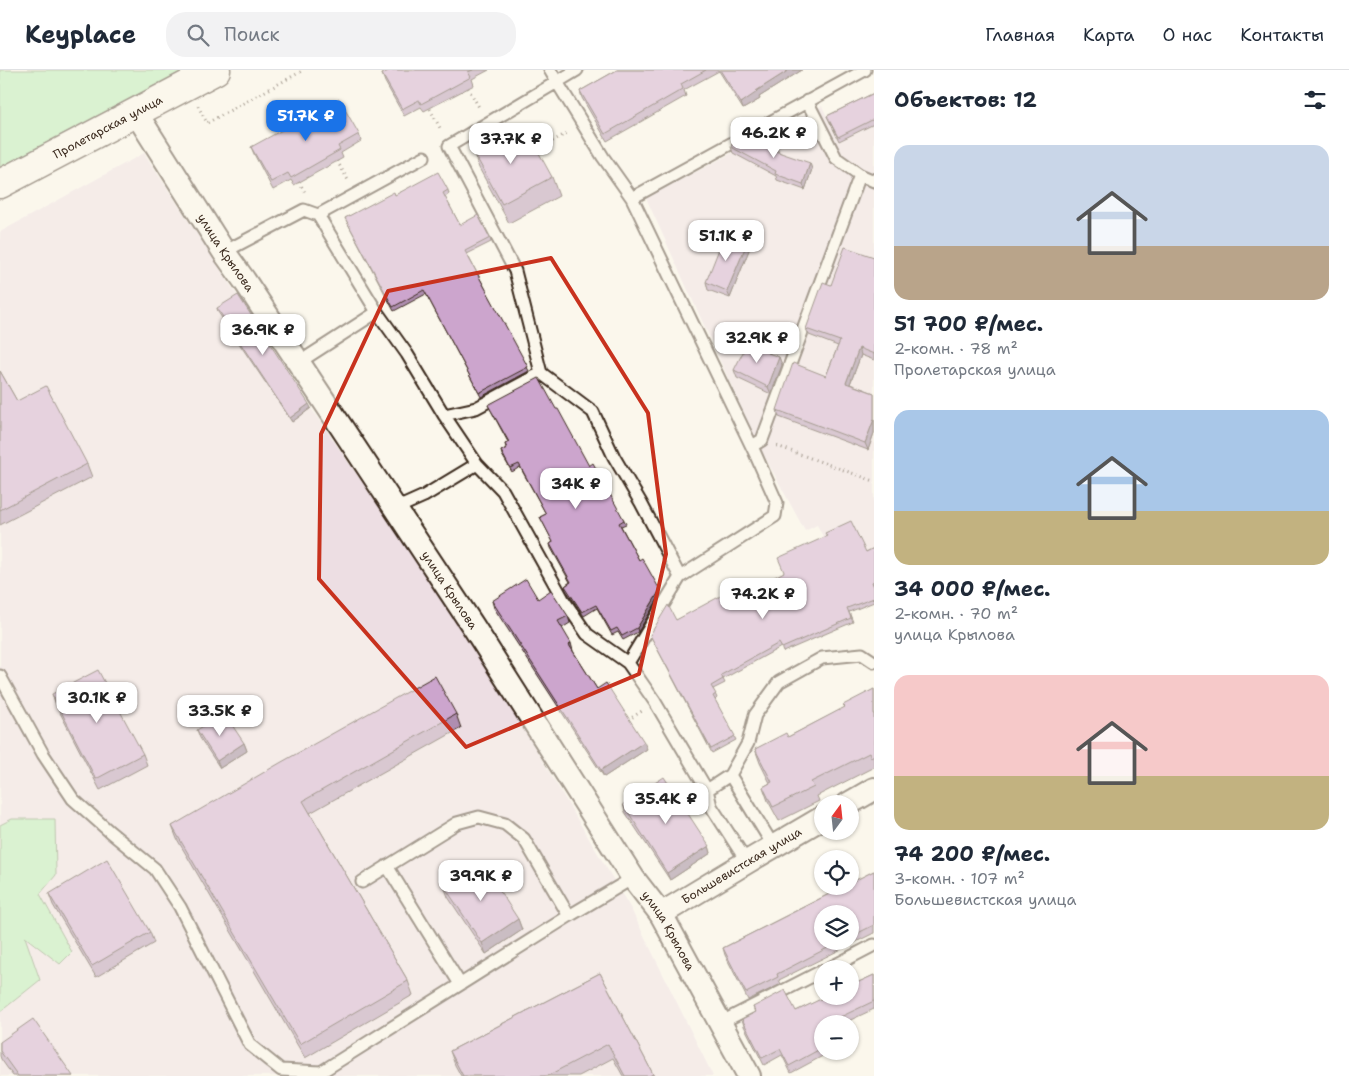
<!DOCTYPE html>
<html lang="ru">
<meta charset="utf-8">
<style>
:root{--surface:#fff;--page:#f2f2f3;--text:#1f2937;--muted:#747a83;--line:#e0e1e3;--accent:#1a73e8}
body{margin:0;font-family:"Shantell Sans",sans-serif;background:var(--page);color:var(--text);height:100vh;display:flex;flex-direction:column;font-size:19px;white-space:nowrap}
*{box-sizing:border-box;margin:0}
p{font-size:16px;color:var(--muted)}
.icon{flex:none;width:28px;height:28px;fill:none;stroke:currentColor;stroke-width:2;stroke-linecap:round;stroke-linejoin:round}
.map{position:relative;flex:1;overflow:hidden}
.drawer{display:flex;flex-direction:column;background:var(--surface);width:475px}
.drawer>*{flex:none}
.needle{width:32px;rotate:15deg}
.tools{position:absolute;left:814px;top:725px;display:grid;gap:10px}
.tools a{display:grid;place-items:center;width:45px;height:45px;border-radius:50%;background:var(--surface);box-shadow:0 1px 4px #0004;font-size:25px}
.price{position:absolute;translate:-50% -42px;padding:0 11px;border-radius:10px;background:#fff;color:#222;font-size:16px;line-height:32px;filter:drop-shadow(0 1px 2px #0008)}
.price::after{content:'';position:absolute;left:50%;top:30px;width:15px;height:11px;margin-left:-8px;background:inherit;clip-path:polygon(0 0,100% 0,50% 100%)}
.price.active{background:var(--accent);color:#fff}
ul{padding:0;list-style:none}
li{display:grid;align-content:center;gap:10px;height:265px;padding:0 20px}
li span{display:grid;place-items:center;height:155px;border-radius:15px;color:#555}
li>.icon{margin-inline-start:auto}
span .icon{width:90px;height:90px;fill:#fffc;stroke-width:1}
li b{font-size:21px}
h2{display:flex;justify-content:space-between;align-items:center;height:60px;padding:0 20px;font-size:21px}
header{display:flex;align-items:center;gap:30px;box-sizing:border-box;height:70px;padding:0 25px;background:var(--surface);border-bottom:1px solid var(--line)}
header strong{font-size:24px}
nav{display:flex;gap:28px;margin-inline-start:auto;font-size:18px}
.search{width:350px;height:45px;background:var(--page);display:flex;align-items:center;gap:12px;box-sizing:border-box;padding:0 18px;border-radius:20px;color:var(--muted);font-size:19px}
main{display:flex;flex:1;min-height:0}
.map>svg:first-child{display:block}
</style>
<header>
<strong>Keyplace</strong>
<div class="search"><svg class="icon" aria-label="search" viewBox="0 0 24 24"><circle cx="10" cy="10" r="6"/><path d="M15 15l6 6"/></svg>Поиск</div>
<nav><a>Главная</a><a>Карта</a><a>О нас</a><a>Контакты</a></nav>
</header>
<main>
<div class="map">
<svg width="874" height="1006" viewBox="0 0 874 1006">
<rect width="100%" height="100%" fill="#fbf7ec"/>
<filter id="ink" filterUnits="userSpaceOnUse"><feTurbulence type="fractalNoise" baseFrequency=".02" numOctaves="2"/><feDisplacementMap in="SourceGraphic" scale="10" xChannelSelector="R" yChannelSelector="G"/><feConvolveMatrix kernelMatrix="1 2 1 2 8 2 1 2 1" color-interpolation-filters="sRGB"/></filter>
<g filter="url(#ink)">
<!-- built -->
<path fill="#eddee3" d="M822 36 839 71 874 54V483L841 501 817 455 805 461 760 378 646 128Z
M144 83 311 338 465 561 631 839 713 1006H0V162Z"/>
<!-- green -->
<path fill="#b2ebaf" stroke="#768a66" d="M0 0H184L0 97Z
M12 749H55L56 805 40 824 72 882 60 894 25 867 40 910 0 942V755Z"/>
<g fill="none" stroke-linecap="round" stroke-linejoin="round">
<defs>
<path id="lane" d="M550 0 557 12 577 0
M557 12 603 87 632 128 754 381 777 433 775 446 680 507 641 433 614 387 593 342 541 303 515 201 449 76Z
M807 31 836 88 860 105 874 111
M632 128 865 0
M318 145 377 242 407 284 444 345 477 394 503 421 563 529 587 564 628 593 655 632 707 720 711 736 747 792
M224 182 304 140 318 145 424 87
M298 293 377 242
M444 345 476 338 541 303
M752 376 762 370 860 105
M395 439 424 426 477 394
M628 593 680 507
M0 606 43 684 73 729 110 762 155 799 180 837 250 975 281 1000 321 1002 569 846 633 808
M730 705 774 777
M707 720 730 705 748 673 755 645 779 612 822 588 862 584 874 592
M387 796 460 914
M362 812 457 753 479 747 505 754 524 769 569 846
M828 899 874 875
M720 953 822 901"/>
<g id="street">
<path id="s1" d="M136 43 224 182 244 210 473 556 633 808 661 844 749 1006"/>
<path d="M848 734 874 719"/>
<path id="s2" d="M661 844 747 792 822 748"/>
</g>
<g id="secondary">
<path id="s3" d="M0 114 216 0"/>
</g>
</defs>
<!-- lane casing -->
<use href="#lane" stroke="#3b2a1e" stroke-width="15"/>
<!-- street casing -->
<use href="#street" stroke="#3b2a1e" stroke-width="26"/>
<!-- secondary casing -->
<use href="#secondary" stroke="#3b2a1e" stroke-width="31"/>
<!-- path -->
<path stroke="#3b2a1e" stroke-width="3" stroke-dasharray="1 4" stroke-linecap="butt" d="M468 18 480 39
M198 36 207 53 304 0
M430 39 441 60
M535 81 569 62
M337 91 348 110
M299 112 306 124
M777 376 874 411
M628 650 642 641"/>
<!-- lane -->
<use href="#lane" stroke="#fbf7ec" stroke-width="11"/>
<!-- street -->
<use href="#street" stroke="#fbf7ec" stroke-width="22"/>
<!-- secondary -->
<use href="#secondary" stroke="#fbf7ec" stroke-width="28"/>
</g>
<!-- wall -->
<path fill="#af8eb0" stroke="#3b2a1e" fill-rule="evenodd" d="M390 0H489L472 9 474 15 424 41 421 37 404 46 385 12 382 4Z
M617 0H802L759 27 760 29 743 39 719 1 684 20 686 26 607 71 582 28 580 21Z
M874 23V54L839 71 827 46Z
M359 64 361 71 341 83 343 88 294 115 291 110 273 120 254 84 251 77Z
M754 74 777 77 779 82 812 99 805 120 777 110 776 106 733 83 731 77Z
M524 76 552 107 559 126 509 153 479 98 472 79Z
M448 120 449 124 445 127 460 155 490 168 491 172 467 184 529 301 481 327 426 224 394 241 345 148 395 125Z
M747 173 749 180 730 228 708 220 706 212Z
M874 187V290L861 285 850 314 874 323V363L868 380 779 347 777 340 826 306 838 276 809 265 806 259 831 215Z
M217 238 311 338 292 352 218 242Z
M769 281 770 284 779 287 782 295 771 324 737 308 734 300Z
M0 301 17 331 87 394 92 407 0 455Z
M488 335 589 396 624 450 626 454 621 456 639 490 661 524 638 562 623 570 618 562 612 565 597 538 584 546 566 520 565 516 570 512 551 478 550 474 553 472 540 447 546 444 520 397 512 402 502 385 501 381 506 378 505 374 508 372Z
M874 478V532L849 542 853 552 783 582 781 577 723 609 725 613 713 619 717 628 715 630 736 670 712 683 650 565 676 550 745 523 866 482Z
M538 529 568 546 570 553 562 558 573 581 597 619 647 679 604 707 494 538 492 531Z
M874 619V697L817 726 819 731 779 751 768 731 763 717 770 713 760 693 755 679 788 667 844 638Z
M52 624 143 684 147 695 100 720 56 635Z
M456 644 461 658 310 743 408 911 413 925 305 988 177 769 172 756Z
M197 660 244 673 247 681 220 698 200 668Z
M623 734 709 776 711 783 670 810 625 742Z
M874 801V863L779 910 781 914 748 930 725 885 723 878ZM850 844V871H822Z
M444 816 518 849 522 860 486 884 448 827Z
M49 824 150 862 154 873 96 907 53 835Z
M600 903 654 1006H623L613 988 579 1006H461L455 995 450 981Z
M874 905V939L842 954H822V981H832L791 1003 782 985 764 995 744 956 742 949 755 943 753 937 796 941Z
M0 972 73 1006H13L1 989 0 986Z"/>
<!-- shaded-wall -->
<path fill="#8f7490" stroke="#3b2a1e" d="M789 0H802L759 27 760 29 743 39 741 33 756 21Z
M810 93 812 99 805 120 803 114Z
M747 173 749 180 730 228 727 221Z
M859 278 861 285 848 319 846 313Z
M779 287 782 295 771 324 768 317Z
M309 334 311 338 292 352 290 348Z
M874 349V363L868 380 865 373Z
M660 520 661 524 638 562 637 558Z
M571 573 573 581 571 582 569 575Z
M644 672 647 679 604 707 601 700Z
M244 673 247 681 220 698 217 691Z
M709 776 711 783 670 810 667 803Z
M518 849 522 860 486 884 482 873Z"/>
<!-- building -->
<path fill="#cca5cd" stroke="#3b2a1e" d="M390 0H473L468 2 471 7 421 34 419 30 402 39 382 4Z
M617 0H706L681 14 683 19 605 64 580 21Z
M720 0H789L756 21 757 22 741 33Z
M874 23V49L838 67 827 46Z
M339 29 359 64 338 76 340 80 291 108 288 103 271 112 251 77Z
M513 57 524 76 533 72 552 107 502 134 472 79Z
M758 67 777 77 775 81 810 93 803 114 775 104 776 101 731 77 732 74 741 69 754 74Z
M438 102 448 120 443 123 460 155 478 145 490 168 465 181 528 297 479 323 424 220 393 237 345 148 394 122 395 125Z
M725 164 747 173 727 221 706 212Z
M845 177 874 187V284L859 278 846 313 874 323V349L865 373 777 340 793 293 826 306 840 271 806 259 823 212 831 215Z
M238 225 309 334 290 348 217 238Z
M748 272 769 281 768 283 779 287 768 317 734 300Z
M0 301 17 331 46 316 87 394 0 440Z
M539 308 556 339H558L589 396 593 393 624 450 619 453 639 490 642 488 660 520 637 558 622 566 617 558 611 561 596 535 582 542 565 516 571 512 550 474 553 472 540 447 546 444 519 394 510 398 501 381 507 378 505 374 509 372 488 335Z
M851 451 866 482 874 478V511L872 512 874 517V528L847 538 851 548 782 578 779 573 721 605 723 609 711 616 716 624 713 626 735 666 711 679 650 565 668 535 676 550 741 515 745 523 784 502 778 488 827 466 825 463Z
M526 509 538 529 551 520 568 546 558 551 571 573 569 575 597 619 606 613 644 672 601 700 492 531Z
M98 600 143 684 96 709 52 624Z
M435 606 456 644 303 731 408 911 300 974 172 756 280 693Z
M874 619V685L871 687 869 683 811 712 814 717 773 737 763 717 772 712 755 679 786 663 788 667 845 637 843 635Z
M224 643 244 673 217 691 197 660Z
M664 707 709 776 667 803 623 734Z
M107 789 150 862 92 896 49 824Z
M481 792 518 849 482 873 444 816Z
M874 801V855L850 867V844H822V871H841L777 904 778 907 746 923 723 878 845 816H850V813Z
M600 903 653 1004 649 1006H625L608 974 547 1006H463L450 981Z
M874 905V931L832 951 834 954H822V978L789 996 780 979 762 988 742 949 756 942 753 937 785 920 796 941 827 926H850V916Z
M33 949 73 1006H18L0 981V972Z"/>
</g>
<!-- marked area -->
<path d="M0 0H874V1006H0ZM551 188 648 343 666 484 639 604 466 677 319 509 321 364 388 221Z" fill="#fbf7ec" fill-opacity=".55" fill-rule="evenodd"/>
<path fill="none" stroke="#c8321e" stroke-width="4" stroke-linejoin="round" d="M551 188 648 343 666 484 639 604 466 677 319 509 321 364 388 221Z"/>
<g text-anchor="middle" stroke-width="4" stroke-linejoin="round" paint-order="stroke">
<!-- street labels -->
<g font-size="12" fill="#3b2a1e" stroke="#fbf7ec">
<text dy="4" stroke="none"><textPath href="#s3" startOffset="122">Пролетарская улица</textPath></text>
<text dy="4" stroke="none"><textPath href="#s1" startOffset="166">улица Крылова</textPath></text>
<text dy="4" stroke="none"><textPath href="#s1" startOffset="571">улица Крылова</textPath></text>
<text dy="4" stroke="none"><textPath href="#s2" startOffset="94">Большевистская улица</textPath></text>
<text dy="4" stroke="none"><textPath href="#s1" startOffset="976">улица Крылова</textPath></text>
</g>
</g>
</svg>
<div class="tools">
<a><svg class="needle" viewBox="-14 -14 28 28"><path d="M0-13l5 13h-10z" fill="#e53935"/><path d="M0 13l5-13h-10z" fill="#747a83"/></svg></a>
<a><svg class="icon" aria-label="locate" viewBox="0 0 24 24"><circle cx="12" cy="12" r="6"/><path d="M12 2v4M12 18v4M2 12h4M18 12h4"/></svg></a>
<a><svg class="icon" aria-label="layers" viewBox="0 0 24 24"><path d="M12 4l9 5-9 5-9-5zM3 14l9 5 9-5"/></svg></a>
<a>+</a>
<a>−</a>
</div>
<b class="price active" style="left:306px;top:72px">51.7K ₽</b>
<b class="price" style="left:774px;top:89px">46.2K ₽</b>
<b class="price" style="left:511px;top:95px">37.7K ₽</b>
<b class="price" style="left:726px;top:192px">51.1K ₽</b>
<b class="price" style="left:263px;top:286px">36.9K ₽</b>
<b class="price" style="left:757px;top:294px">32.9K ₽</b>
<b class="price" style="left:576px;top:440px">34K ₽</b>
<b class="price" style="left:763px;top:550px">74.2K ₽</b>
<b class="price" style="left:97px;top:654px">30.1K ₽</b>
<b class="price" style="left:220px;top:667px">33.5K ₽</b>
<b class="price" style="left:666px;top:755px">35.4K ₽</b>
<b class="price" style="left:481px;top:832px">39.9K ₽</b>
</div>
<section class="drawer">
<h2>Объектов: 12<svg class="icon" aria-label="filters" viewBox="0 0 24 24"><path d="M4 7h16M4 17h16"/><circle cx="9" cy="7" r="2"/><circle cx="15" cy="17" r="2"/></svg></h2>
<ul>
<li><span style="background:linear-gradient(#c9d6e8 65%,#b9a48a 0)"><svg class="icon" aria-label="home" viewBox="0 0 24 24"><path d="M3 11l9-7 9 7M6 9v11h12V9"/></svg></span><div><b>51 700 ₽/мес.</b><p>2-комн. · 78 m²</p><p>Пролетарская улица</p></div></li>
<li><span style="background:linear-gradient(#a9c7e8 65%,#c2b280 0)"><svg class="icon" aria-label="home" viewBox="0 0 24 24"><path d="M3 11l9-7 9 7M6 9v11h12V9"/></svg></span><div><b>34 000 ₽/мес.</b><p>2-комн. · 70 m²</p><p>улица Крылова</p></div></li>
<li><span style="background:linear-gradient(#f6c9c9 65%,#c2b280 0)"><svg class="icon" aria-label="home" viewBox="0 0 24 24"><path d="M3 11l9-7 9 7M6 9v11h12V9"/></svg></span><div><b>74 200 ₽/мес.</b><p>3-комн. · 107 m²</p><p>Большевистская улица</p></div></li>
</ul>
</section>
</main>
